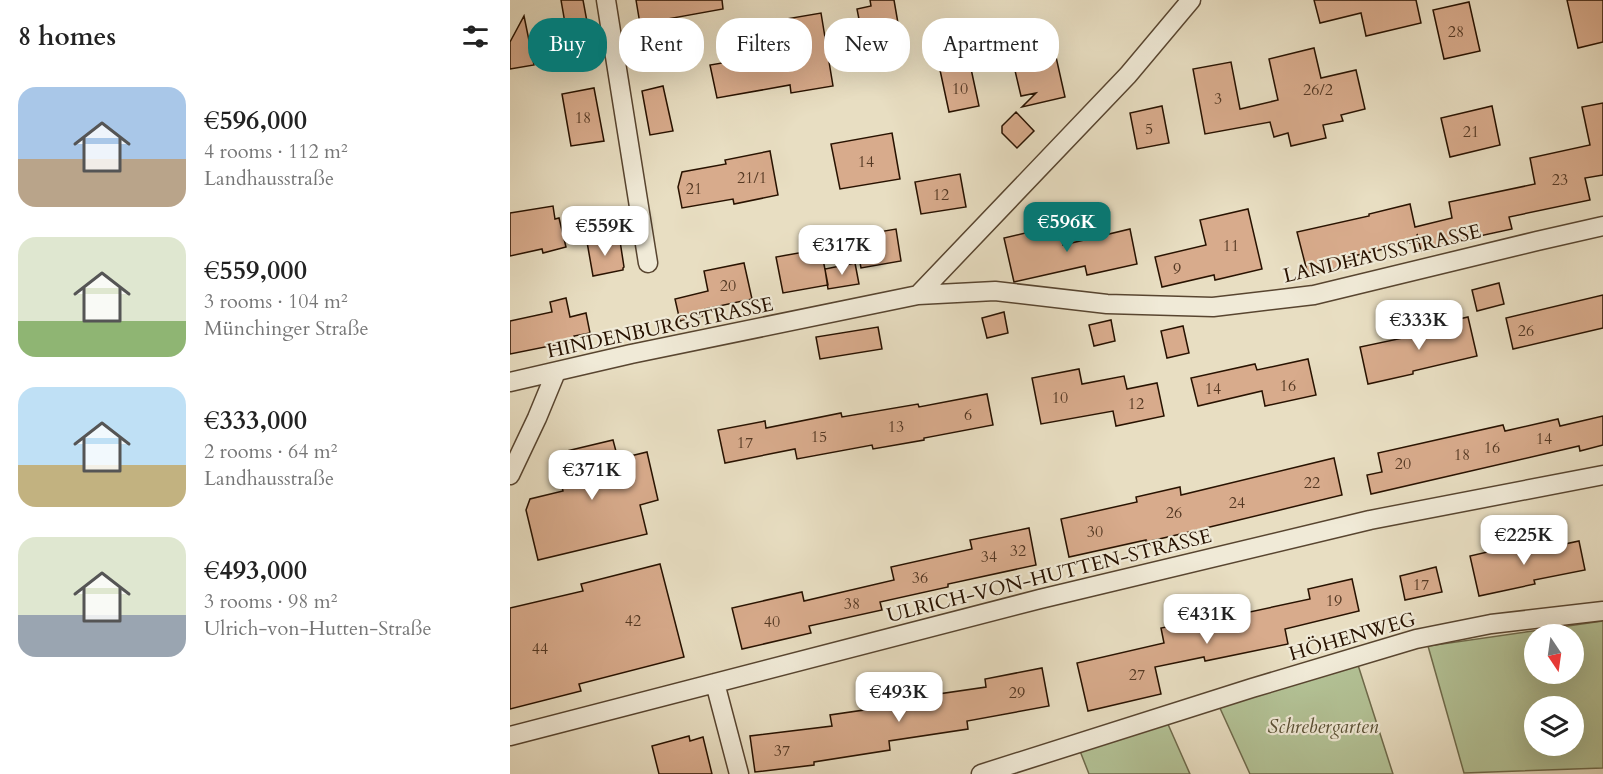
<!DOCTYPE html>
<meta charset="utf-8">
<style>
:root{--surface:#fff;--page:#f6f6f6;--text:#222;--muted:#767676;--accent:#0f766e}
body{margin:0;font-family:Cardo,serif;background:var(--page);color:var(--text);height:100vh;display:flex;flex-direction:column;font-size:22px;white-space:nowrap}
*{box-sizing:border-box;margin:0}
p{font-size:20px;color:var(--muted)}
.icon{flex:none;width:33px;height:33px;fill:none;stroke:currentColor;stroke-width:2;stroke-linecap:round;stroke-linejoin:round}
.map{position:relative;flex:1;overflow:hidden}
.details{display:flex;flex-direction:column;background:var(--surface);width:510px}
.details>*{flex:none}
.guide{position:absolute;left:18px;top:18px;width:570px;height:54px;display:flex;gap:12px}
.needle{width:39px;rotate:167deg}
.tools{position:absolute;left:1014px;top:624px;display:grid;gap:12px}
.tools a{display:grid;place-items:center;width:60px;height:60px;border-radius:50%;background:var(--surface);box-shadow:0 6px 24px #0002;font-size:30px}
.price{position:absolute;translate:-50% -51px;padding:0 14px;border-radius:12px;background:#fff;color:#222;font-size:20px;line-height:39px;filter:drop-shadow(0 2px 3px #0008)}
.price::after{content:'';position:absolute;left:50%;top:36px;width:18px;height:14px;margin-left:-9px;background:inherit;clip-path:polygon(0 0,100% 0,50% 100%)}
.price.on{background:var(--accent);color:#fff}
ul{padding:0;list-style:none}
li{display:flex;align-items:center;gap:18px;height:150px;padding:0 18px}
li span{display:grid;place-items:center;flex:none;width:168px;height:120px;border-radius:18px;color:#555}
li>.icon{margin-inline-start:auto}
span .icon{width:72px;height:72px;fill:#fffc;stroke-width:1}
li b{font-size:26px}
h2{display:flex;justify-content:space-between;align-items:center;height:72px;padding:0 18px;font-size:26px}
.tag{padding:0 21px;border-radius:24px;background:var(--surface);box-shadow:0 6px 24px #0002;font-size:21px;line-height:54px}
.tag.on{background:var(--accent);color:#fff}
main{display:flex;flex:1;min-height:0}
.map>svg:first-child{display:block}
</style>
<main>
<section class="details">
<h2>8 homes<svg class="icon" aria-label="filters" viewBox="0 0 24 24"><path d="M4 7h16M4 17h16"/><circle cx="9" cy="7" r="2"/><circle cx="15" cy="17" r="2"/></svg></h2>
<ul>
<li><span style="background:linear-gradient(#a9c7e8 60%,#b9a48a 0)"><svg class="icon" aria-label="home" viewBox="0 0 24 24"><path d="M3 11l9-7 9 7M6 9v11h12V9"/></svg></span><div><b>€596,000</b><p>4 rooms · 112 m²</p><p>Landhausstraße</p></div></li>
<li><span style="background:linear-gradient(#dfe7d0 70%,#8fb573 0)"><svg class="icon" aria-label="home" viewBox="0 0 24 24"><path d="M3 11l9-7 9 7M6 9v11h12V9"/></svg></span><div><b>€559,000</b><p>3 rooms · 104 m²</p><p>Münchinger Straße</p></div></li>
<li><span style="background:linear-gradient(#bfe0f5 65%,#c2b280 0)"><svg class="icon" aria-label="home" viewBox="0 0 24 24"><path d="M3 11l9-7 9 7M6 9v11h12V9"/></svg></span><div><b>€333,000</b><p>2 rooms · 64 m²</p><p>Landhausstraße</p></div></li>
<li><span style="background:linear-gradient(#dfe7d0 65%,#9aa5b1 0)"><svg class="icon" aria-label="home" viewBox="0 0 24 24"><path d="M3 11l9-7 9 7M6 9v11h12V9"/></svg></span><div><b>€493,000</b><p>3 rooms · 98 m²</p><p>Ulrich-von-Hutten-Straße</p></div></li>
</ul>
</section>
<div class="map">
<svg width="1093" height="774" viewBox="0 0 1093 774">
<rect width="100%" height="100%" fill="#e8dec2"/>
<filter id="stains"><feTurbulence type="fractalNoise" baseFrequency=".00333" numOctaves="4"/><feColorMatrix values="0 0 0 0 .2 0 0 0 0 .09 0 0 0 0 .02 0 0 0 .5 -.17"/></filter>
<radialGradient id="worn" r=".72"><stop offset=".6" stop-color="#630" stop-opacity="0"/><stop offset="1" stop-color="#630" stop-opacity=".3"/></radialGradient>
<!-- green -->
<path fill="#b3c296" stroke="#6e6a4b" stroke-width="1.5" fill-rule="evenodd" d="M1093 621V768L954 773 918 646ZM1024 634H1064V674H1024ZM1024 706H1064V746H1024Z
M848 665 883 774H740L709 706Z
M657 722 680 774H579L570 751Z"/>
<!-- building -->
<path fill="#d8ab8c" stroke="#281200" stroke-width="1.5" d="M51 0H73L83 54 61 58Z
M126 0H212L213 9 130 24Z
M360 0H384L389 29 371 33 372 42 354 45 347 9 361 6Z
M804 0H906L911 23 856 36 851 13 810 23Z
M1057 0H1093V42L1068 48Z
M959 2 970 51 934 59 923 10Z
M311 13 323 86 281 93 280 85 207 98 200 65 275 52 270 20Z
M14 16 24 65 0 69V42Z
M544 48 555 97 512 107 526 93 511 96 502 58Z
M804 48 811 78 846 70 855 109 831 115 833 121 813 125 816 138 781 146 778 133 764 137 760 122 695 134 683 69 721 62 730 109 768 100 759 59Z
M460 64 469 106 439 112 430 70Z
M153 86 163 131 140 135 132 91Z
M84 88 94 141 61 146 52 94Z
M1093 103V175L1075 178 1080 200 999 217 1002 229 937 243 938 245 911 251 907 234 909 241 839 257 841 265 798 275 787 232 859 216V214L900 204 905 227 942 218 939 202 1025 184 1020 158 1080 145 1072 107Z
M652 106 659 143 627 149 620 113Z
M982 106 990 145 940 157 931 118Z
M506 112 524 131 507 148 492 133V126Z
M382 133 390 179 330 189 321 144Z
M260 151 268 195 224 204 223 199 172 208 168 187 172 172 216 164 215 160Z
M450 174 456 207 411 214 405 182Z
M43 206 45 219 49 218 56 247 33 253 32 249 0 256V213Z
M738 209 752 269 705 280 704 275 652 287 645 257 696 245 690 220Z
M549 225 553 245 620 229 627 264 577 275 575 266 504 282 494 238Z
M386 229 391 261 351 268 345 236Z
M96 239 97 244 110 241 114 267 113 268V270L83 276 77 242Z
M311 249 318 285 273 293 266 257Z
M234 263 242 299 195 309 197 315 170 321 165 299 198 291 194 271Z
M345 263 349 284 318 289 315 269Z
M989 283 994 304 967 311 962 290Z
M1093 295V328L1003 349 996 318Z
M56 298 60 317 76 313 80 333 64 336 65 341 0 354V321L42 312 40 302Z
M494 312 498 333 477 338 472 318Z
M958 317 967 356 903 371V374L858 384 850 347 907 335 906 329Z
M601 320 605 341 584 346 579 325Z
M673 326 679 353 657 358 651 331Z
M368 327 372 349 310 359 306 337Z
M798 359 806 395 755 406 752 391 688 406 681 378 745 364 747 370Z
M569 369 572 384 614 376 617 389 647 383 654 416 606 426 603 411 531 424 522 378Z
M477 394 483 425 414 438V440L363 449 362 445 287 459 285 449 215 463 208 430 255 421 256 428 331 413 332 417 408 404 409 407Z
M1093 416V445L1070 451 1069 446 861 494 857 475 872 472 868 453 993 425 995 431 1048 419 1050 426Z
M103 440 108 459 137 452 148 500 130 505 137 534 28 560 16 510 20 499 53 491 44 454Z
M824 458 832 495 675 533 636 542V540L559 557 551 519 627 502 626 497 670 487 671 495Z
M519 528 526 565 438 584V587L370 602 372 610 299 626 301 633 232 649 222 608 292 592 294 601 384 580 381 567 462 549 460 540Z
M1069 541 1075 570 1024 580 1025 584 969 596 960 556 1016 543 1018 552Z
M150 564 174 657 69 684 71 691 0 709V608L73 591 71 584Z
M926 567 932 592 895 600 890 576Z
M842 579 849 611 775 629 778 644 695 661 694 657 645 667 651 694 578 711 567 663 654 643 651 628 692 620 693 622 800 599 798 589Z
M532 668 539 706 457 721 458 729 379 741 380 750 304 762V765L245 772 240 736 322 726 320 715 402 703 401 698 476 687 475 679Z
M179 736 180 741 193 737 202 774H149L142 746Z"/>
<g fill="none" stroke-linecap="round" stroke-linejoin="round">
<defs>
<path id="street" d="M96 0 138 263
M408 295 618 75 681 0
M0 382 121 354 408 295 485 291 597 304 703 307 804 295 1027 241 1093 226
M0 475 27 418 46 372
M205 683 229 774
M0 736 530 599 860 520 1093 475
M471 774 742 688 906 639 981 624 1093 611"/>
</defs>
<!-- street casing -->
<use href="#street" stroke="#584530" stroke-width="21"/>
<!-- street -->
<use href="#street" stroke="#f0ead7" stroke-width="18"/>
</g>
<g text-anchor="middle" stroke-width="4.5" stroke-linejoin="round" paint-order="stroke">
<!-- number labels -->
<g font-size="16" fill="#543823">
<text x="946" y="37">28</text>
<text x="450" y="94">10</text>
<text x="808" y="95">26/2</text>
<text x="708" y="104">3</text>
<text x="73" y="123">18</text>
<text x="639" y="134">5</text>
<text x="961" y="137">21</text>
<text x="356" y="167">14</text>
<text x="242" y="183">21/1</text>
<text x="1050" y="185">23</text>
<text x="184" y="194">21</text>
<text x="431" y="200">12</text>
<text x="721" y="251">11</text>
<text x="667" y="274">9</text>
<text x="218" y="291">20</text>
<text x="1016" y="336">26</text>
<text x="778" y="391">16</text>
<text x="703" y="394">14</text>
<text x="550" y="403">10</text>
<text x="626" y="409">12</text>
<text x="458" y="420">6</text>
<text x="386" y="432">13</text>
<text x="309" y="442">15</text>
<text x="1034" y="444">14</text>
<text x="235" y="448">17</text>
<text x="982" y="453">16</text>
<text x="952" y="460">18</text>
<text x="893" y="469">20</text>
<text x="802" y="488">22</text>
<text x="727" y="508">24</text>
<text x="664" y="518">26</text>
<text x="585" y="537">30</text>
<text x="508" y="556">32</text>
<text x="479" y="562">34</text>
<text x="410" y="583">36</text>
<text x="911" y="590">17</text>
<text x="824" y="606">19</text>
<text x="342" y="609">38</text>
<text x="123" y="626">42</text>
<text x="262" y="627">40</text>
<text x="30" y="654">44</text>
<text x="627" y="680">27</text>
<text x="507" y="698">29</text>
<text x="272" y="756">37</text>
</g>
<!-- street labels -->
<g font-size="20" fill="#281200" stroke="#f0ead7">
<text transform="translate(872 253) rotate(-13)" y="7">LANDHAUSSTRASSE</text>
<text transform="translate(150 327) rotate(-12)" y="7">HINDENBURGSTRASSE</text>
<text transform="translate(539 575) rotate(-14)" y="7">ULRICH-VON-HUTTEN-STRASSE</text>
<text transform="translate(842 636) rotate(-16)" y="7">HÖHENWEG</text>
</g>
<!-- park labels -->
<g font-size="20" font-style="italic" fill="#595034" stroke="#f0ead7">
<text x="813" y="733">Schrebergarten</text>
</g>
</g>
<rect width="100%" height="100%" filter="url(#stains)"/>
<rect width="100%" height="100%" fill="url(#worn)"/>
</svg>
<div class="tools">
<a><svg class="needle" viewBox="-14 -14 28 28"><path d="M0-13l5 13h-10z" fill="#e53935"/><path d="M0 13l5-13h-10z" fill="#767676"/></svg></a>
<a><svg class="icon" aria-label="layers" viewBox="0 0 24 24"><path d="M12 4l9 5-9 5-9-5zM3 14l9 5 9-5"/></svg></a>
</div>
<b class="price on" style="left:557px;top:253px">€596K</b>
<b class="price" style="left:95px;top:257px">€559K</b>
<b class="price" style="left:332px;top:276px">€317K</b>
<b class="price" style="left:909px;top:351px">€333K</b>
<b class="price" style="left:82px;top:501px">€371K</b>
<b class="price" style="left:1014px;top:566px">€225K</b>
<b class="price" style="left:697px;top:645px">€431K</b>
<b class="price" style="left:389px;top:723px">€493K</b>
<div class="guide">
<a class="tag on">Buy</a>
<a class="tag">Rent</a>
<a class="tag">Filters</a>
<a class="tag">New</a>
<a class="tag">Apartment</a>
</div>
</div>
</main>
